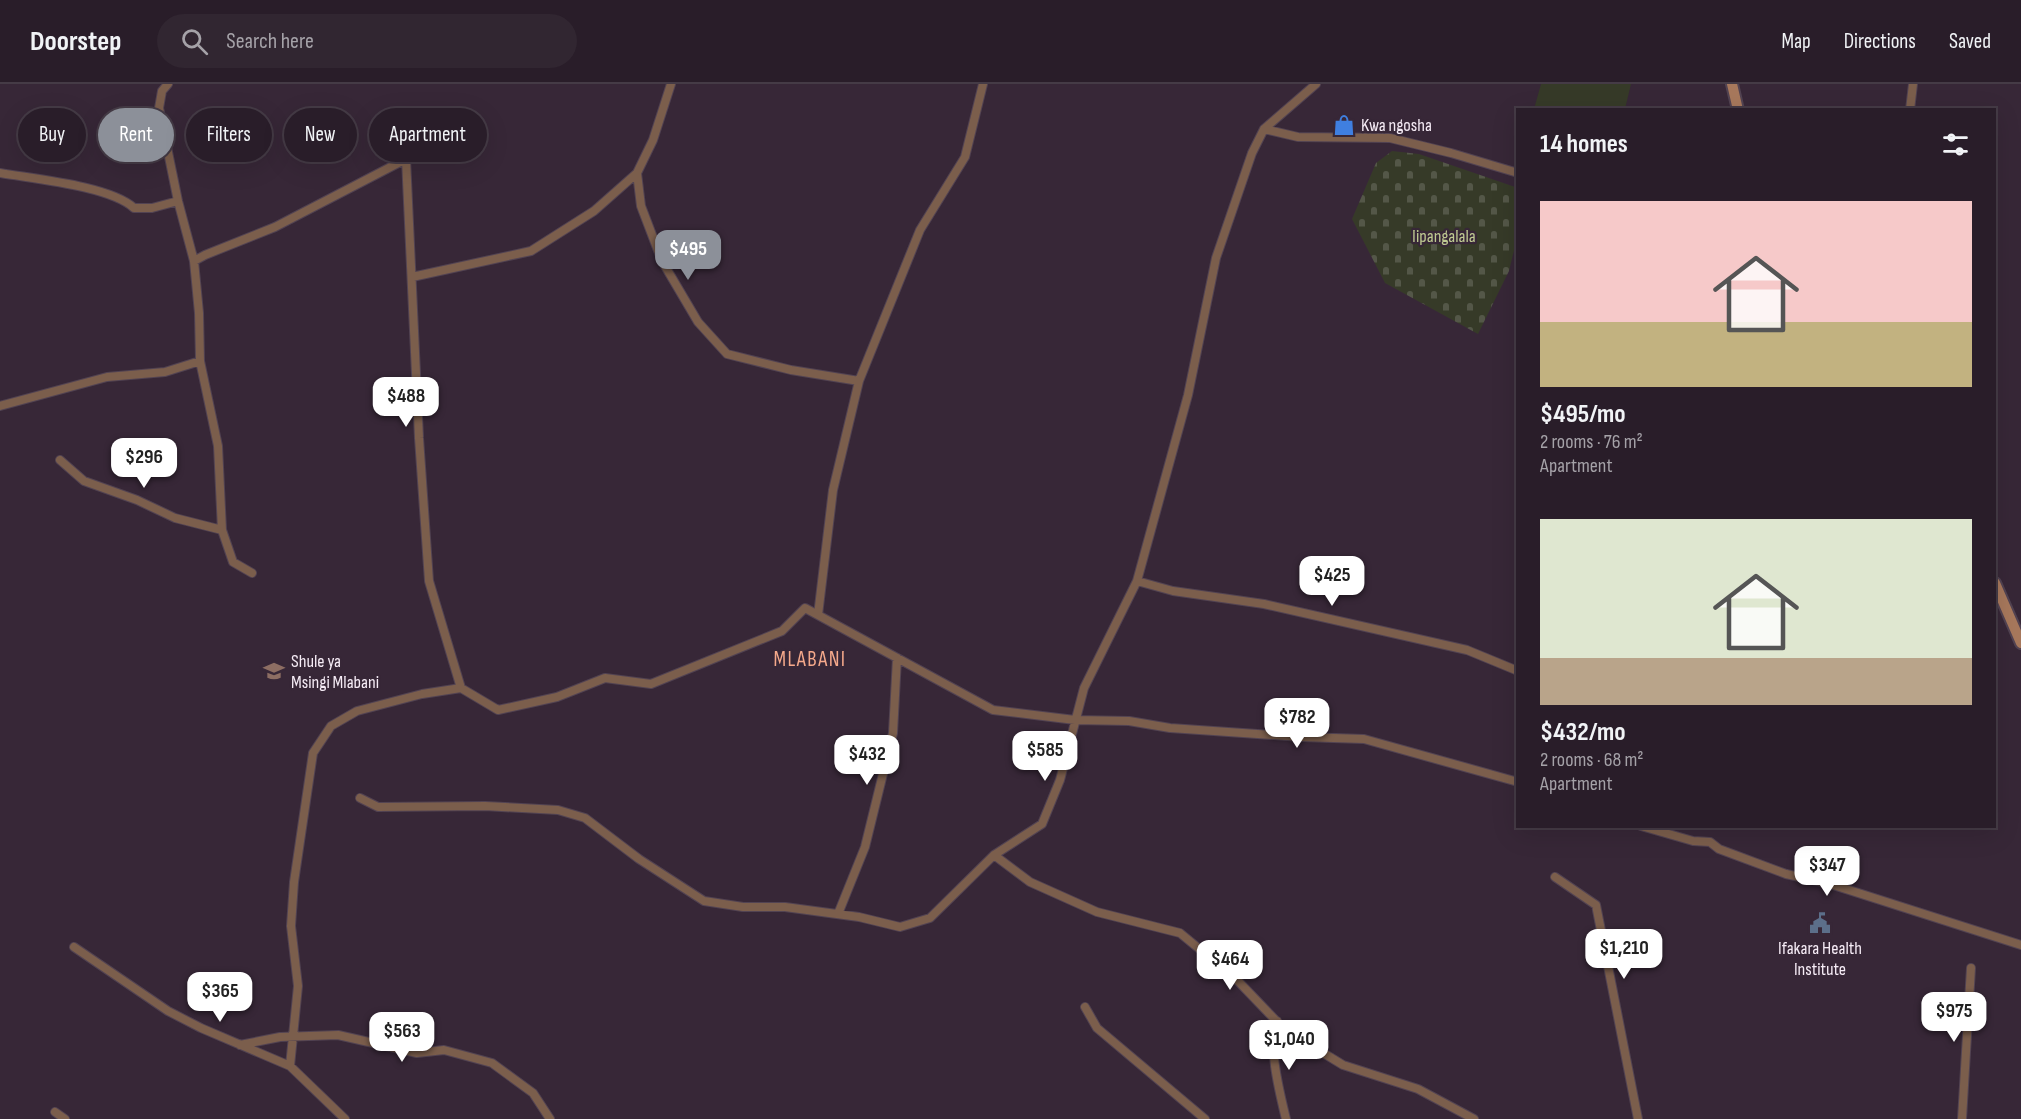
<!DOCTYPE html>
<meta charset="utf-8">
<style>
:root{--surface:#291d29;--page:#312631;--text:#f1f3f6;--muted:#a5a2a8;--line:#453b46;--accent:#8c9099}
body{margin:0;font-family:"Sofia Sans Condensed",sans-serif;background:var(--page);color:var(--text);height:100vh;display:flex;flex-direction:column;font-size:22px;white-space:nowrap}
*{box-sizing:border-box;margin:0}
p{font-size:20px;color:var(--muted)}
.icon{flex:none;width:33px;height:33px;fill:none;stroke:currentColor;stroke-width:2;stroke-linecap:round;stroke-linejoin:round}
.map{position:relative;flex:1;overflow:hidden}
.side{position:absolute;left:1516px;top:24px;width:480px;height:720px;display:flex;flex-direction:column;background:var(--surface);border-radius:0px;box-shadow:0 6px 24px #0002,0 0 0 2px var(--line)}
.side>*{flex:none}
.banner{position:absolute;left:18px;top:24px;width:570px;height:54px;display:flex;gap:12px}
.price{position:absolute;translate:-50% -51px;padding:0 14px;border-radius:12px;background:#fff;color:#222;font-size:20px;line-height:39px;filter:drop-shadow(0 2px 3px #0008)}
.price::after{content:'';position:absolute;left:50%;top:36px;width:18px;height:14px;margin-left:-9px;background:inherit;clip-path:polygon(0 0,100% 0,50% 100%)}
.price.current{background:var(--accent);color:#fff}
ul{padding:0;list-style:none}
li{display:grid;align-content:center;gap:12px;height:318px;padding:0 24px}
li span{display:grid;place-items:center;height:186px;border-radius:0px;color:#555}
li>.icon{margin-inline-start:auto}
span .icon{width:108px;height:108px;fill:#fffc;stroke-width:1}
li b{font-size:26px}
h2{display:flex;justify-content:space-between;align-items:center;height:72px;padding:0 24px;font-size:26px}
.chip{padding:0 21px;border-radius:27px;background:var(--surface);box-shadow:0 6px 24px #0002,0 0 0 2px var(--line);font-size:21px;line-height:54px}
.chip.current{background:var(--accent);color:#fff}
header{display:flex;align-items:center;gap:36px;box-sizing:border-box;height:84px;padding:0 30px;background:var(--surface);border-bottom:2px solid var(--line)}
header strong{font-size:28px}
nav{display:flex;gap:33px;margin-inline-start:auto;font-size:21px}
.search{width:420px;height:54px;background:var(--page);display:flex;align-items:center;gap:15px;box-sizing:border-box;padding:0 21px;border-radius:33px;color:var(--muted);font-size:22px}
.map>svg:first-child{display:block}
</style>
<header>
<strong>Doorstep</strong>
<div class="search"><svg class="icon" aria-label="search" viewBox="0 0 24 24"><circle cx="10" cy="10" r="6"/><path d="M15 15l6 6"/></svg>Search here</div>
<nav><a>Map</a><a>Directions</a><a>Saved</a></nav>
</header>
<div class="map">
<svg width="2021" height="1035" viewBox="0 0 2021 1035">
<defs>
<pattern id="cemetery-stones" width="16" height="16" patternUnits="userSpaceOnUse" patternTransform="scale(1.5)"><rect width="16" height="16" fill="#363a28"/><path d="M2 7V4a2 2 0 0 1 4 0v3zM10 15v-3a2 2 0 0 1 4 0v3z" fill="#545748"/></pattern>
</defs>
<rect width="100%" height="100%" fill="#372737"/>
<!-- cemetery -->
<path fill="url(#cemetery-stones)" d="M1392 67 1419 70 1518 104V150L1509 187 1478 250 1385 199 1352 135 1376 79Z"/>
<!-- pitch -->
<path fill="#363a28" d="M1541 0H1631L1625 25H1534Z"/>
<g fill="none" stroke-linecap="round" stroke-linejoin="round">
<defs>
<path id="street" d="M168 0 162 7 159 24 178 117 194 177 199 229 200 277 218 362 222 446 233 478 252 489
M671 0 653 56 637 89 641 122 662 177 698 238 727 270 791 286 859 297
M1910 26 1913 0
M1264 45 1298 53 1390 54 1451 69 1518 89
M0 89C34 95 110 102 134 124H152L178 117
M194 177 205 171 275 143 406 75 419 354 429 497 461 604
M412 193 531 167 594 127 637 89
M0 322 107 293 165 288 200 277
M60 376 84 397 137 416 175 434 222 446
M1137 497 1173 507 1264 520 1467 566 1518 587
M818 531 833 406 859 297 920 146 965 73 983 0
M360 714 378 723 485 722 558 726 585 734 639 775 704 817 743 823H785L859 833 900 843 930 834 994 771 1042 740 1060 696 1084 604 1137 497 1188 311 1216 174 1252 69 1264 45 1316 0
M1641 742 1693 757 1710 758 1719 765 1786 790 1827 799 2021 861
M994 771 1030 798 1097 828 1180 849 1237 896 1284 945 1343 981 1418 1005 1474 1035
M1555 793 1596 821 1638 1035
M838 830 865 763 893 649 897 574
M74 863 168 927 201 944 290 982 345 1035
M1085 923 1097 944 1205 1035
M1277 937C1267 960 1280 1010 1286 1035
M240 961 280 953 338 951 417 969 444 966 492 979 533 1009 550 1035
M290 982 298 902 291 842 294 798 313 669 331 642 357 627 422 610 461 604 498 626 557 613 605 594 651 600 782 547 805 524 993 626 1075 636 1129 637 1170 644 1302 653 1364 655 1518 698
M55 1028 65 1035
M1962 1035 1971 884"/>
<path id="secondary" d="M1732 0 1738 26
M1995 499 2021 559"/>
</defs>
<!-- street casing -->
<use href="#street" stroke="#524352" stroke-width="10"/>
<!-- secondary casing -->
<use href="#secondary" stroke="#524352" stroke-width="14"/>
<!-- street -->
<use href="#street" stroke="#7b5e4c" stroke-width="8"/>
<!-- secondary -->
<use href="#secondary" stroke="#a7785c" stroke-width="10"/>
</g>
<!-- icons -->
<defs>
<symbol id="shop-bare" viewBox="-9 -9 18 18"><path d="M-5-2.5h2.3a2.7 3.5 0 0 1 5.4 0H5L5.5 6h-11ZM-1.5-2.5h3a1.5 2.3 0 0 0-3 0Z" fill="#3f7fe0" stroke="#372737" stroke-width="2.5" paint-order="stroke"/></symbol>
<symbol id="school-bare" viewBox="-9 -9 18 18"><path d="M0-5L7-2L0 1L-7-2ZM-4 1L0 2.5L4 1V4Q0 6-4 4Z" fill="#8d6e63" stroke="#372737" stroke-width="2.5" paint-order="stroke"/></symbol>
<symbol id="civic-bare" viewBox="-9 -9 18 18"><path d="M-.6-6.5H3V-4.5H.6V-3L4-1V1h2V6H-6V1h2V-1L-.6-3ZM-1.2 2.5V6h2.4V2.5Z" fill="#5c6f8a" stroke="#372737" stroke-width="2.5" paint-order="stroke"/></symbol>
</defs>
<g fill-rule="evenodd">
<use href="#shop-bare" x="1329" y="26" width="30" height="30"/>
<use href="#school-bare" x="259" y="572" width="30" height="30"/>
<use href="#civic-bare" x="1805" y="824" width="30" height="30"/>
</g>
<g text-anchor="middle" stroke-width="4.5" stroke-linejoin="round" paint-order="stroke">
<!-- poi labels -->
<g font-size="18" fill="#f6ecf6" stroke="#372737" text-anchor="start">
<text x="1361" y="47">Kwa ngosha</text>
<text x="291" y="583">Shule ya<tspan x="291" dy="21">Msingi Mlabani</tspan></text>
<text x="1820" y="870" text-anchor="middle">Ifakara Health<tspan x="1820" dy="21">Institute</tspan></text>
</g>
<!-- park labels -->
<g font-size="18" fill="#bfca92" stroke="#372737">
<text x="1444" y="158">lipangalala</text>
</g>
<!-- quarter labels -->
<g font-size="21" letter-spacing="1.5" fill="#f5a98b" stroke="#372737">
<text x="810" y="582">MLABANI</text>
</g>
</g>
</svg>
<b class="price current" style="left:688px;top:197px">$495</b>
<b class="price" style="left:406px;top:344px">$488</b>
<b class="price" style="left:144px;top:405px">$296</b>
<b class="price" style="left:1332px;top:523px">$425</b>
<b class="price" style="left:1297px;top:665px">$782</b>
<b class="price" style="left:1045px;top:698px">$585</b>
<b class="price" style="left:867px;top:702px">$432</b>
<b class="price" style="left:1827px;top:813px">$347</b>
<b class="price" style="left:1624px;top:896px">$1,210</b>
<b class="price" style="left:1230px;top:907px">$464</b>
<b class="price" style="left:220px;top:939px">$365</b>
<b class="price" style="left:1954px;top:959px">$975</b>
<b class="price" style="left:402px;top:979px">$563</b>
<b class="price" style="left:1289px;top:987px">$1,040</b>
<div class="banner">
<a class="chip">Buy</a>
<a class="chip current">Rent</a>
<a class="chip">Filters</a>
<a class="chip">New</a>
<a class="chip">Apartment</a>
</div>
<section class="side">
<h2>14 homes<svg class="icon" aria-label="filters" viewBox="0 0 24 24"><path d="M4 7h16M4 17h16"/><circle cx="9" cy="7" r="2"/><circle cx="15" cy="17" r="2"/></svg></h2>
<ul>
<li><span style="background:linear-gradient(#f6c9c9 65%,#c2b280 0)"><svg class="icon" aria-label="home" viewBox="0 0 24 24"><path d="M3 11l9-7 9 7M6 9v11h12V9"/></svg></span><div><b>$495/mo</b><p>2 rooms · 76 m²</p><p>Apartment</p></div></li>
<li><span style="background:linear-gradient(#dfe7d0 75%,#b9a48a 0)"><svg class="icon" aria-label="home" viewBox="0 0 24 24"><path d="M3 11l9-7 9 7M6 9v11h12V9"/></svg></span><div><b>$432/mo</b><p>2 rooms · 68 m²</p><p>Apartment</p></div></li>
</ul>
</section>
</div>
